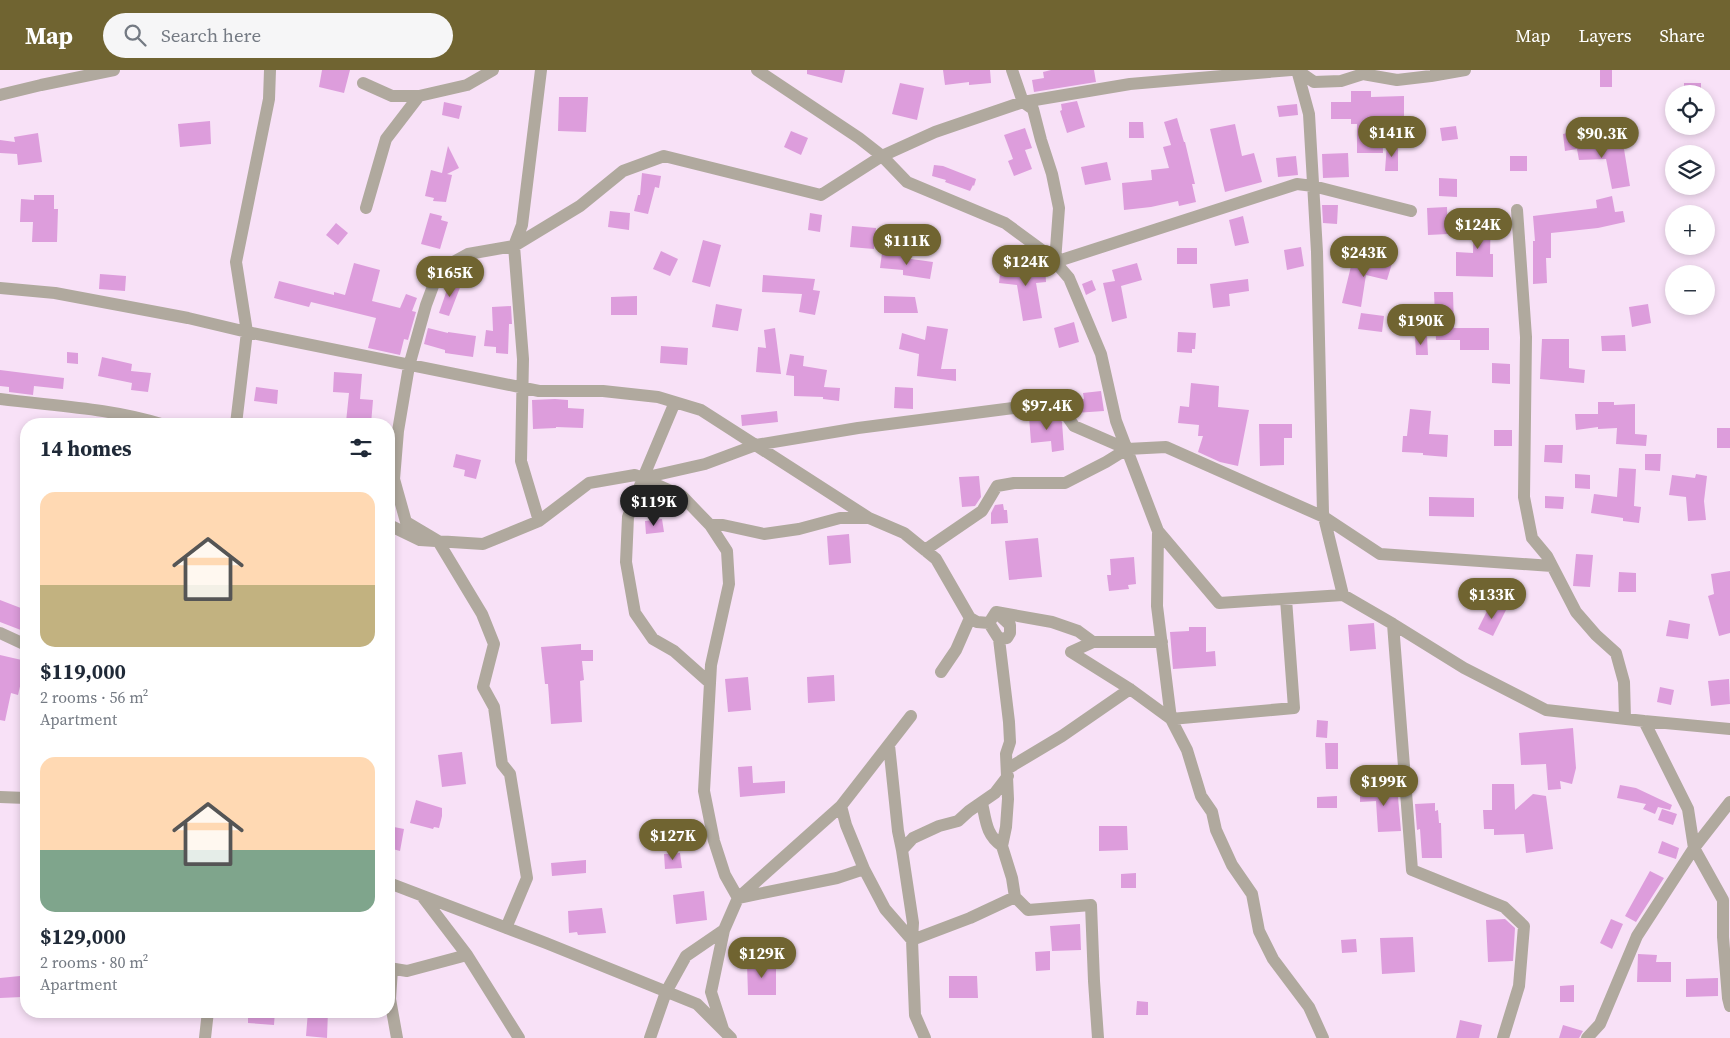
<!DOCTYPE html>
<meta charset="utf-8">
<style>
:root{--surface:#fff;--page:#f6f6f7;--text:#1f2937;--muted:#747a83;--accent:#706431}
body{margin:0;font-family:"Source Serif 4",serif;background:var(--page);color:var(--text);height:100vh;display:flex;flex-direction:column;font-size:19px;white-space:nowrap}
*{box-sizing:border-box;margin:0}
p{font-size:16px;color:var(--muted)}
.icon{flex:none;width:28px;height:28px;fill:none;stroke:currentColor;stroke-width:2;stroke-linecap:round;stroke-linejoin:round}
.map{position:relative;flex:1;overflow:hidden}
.panel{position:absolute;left:20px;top:348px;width:375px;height:600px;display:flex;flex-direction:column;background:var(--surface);border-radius:20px;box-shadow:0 2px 8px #0003}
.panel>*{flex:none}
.tools{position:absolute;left:1665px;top:15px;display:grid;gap:10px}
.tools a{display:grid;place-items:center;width:50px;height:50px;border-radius:50%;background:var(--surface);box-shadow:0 2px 8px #0003;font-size:25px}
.price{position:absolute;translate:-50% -42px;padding:0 11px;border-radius:18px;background:var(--accent);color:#fff;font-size:16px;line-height:32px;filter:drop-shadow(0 1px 2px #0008)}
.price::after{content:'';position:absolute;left:50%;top:30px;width:15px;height:11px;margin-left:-8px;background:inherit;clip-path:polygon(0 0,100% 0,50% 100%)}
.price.active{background:#222;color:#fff}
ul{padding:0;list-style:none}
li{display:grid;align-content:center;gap:10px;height:265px;padding:0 20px}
li span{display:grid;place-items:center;height:155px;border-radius:15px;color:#555}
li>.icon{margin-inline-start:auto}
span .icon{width:90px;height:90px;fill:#fffc;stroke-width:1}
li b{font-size:21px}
h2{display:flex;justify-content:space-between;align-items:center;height:60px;padding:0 20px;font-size:21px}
header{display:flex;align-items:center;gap:30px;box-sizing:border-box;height:70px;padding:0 25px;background:var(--accent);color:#fff}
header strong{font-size:24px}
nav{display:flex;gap:28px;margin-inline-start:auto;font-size:18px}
.search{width:350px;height:45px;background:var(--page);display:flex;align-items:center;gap:12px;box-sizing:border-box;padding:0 18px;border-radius:28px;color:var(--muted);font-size:19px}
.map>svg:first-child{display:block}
</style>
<header>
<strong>Map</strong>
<div class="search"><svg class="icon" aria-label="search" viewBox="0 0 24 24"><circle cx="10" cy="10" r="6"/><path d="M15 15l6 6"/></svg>Search here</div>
<nav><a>Map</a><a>Layers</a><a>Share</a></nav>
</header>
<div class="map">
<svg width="1730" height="968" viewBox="0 0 1730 968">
<rect width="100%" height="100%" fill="#f8e1f7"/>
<!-- building -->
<path fill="#dd9ddc" d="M322 0H350L344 23 319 17Z
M807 0H845L842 13 807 4Z
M943 0H990L991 13 969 15V12L945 15Z
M1051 0H1094L1096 12 1034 22 1032 10 1044 8 1043 2Z
M1600 0H1612V17H1600Z
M900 13 924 18 917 50 892 44Z
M1684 13H1701V24H1684Z
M1351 21H1371V27L1404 26V50L1382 51 1383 83H1357V54H1351V49H1331V32H1351Z
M559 27H588L586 62 558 61Z
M1077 31 1085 57 1067 63 1060 41 1062 40 1061 34Z
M444 32 462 36 459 49 442 45Z
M1297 34 1298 45 1279 47 1277 36Z
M1177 48 1184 72H1185L1195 114H1192L1196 132 1179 136 1178 131 1151 137 1124 140 1122 113 1152 110 1151 100 1169 98 1163 77 1171 75 1164 52Z
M210 51 211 74 180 77 178 54Z
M1129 52H1143L1144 68H1129Z
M1235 54 1242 86 1254 83 1262 112 1225 122 1210 59Z
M1456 56 1458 69 1442 71 1440 58Z
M1025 58 1032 78 1025 80 1032 99 1014 106 1008 91 1013 89 1004 65Z
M791 61 808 68 801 85 784 77Z
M1576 61 1580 78 1620 76 1619 79H1624L1630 116 1612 119 1606 89 1579 90 1577 79 1565 81 1563 64Z
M38 63 42 92 18 95 17 84 0 83V70L15 72 14 67Z
M1387 73 1398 74V101H1385Z
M448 76 459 98 447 104 452 105 446 132 433 131 434 128 425 126 431 100 442 103Z
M1348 83 1349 107 1323 108 1322 84Z
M1296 86 1298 105 1278 107 1276 88Z
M1510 86H1527V101H1510Z
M1107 92 1111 110 1085 115 1081 97Z
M934 95 943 96 976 109 974 116 973 115 970 121 945 112 946 110 932 106Z
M642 103 661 106 659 118 655 117 648 144 634 141 638 125H640Z
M1439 108 1457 109V127L1439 126Z
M34 125H54V139H58L57 172H32L33 152H20L21 129 34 130Z
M1612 126 1615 142 1623 141 1625 152 1598 158 1551 163V188H1546L1547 213 1533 214V171H1535L1533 146 1597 138 1596 130Z
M1322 135H1338L1337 154 1323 153Z
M1447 137 1448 164 1428 165 1427 138Z
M610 141 630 143 629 160 608 157Z
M1474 141H1491L1490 184H1493V207L1456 206V182L1473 183Z
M430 143 442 146 441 150 448 152 440 179 421 174Z
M810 143 822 145 820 162 808 160Z
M1243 146 1249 173 1235 176 1229 150Z
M336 153 348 163 338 175 326 165Z
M852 156 876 158 874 179 850 177Z
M703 170 721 175 710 217 692 212Z
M1301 177 1304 196 1287 200 1284 180Z
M1177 178H1197V194H1177Z
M661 181 678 189 670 206 653 199Z
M882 183 904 185V188L933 192 930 209 903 205V200L880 198Z
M1374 185 1393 190 1387 210 1366 205 1361 237 1342 233 1353 188 1372 193Z
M354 193 380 200 372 231 400 238 406 224 417 228 412 241 416 242 408 270 404 269 400 285 368 278 376 248 311 232 309 237 274 228 279 211 334 225V222L345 225Z
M1045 193 1046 212 1036 213 1042 248 1023 251 1017 215 999 213 1001 195 1027 198 1026 194Z
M1137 193 1142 210 1121 216 1127 248 1112 252 1103 213 1115 211 1112 200Z
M100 204 126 206 125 221 99 219Z
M763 205 815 209 813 220 820 221 815 245 799 242 802 224 762 222Z
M1248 209 1249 221 1229 224 1230 236 1213 238 1210 214Z
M1092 210 1096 220 1086 225 1082 214Z
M450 211 461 215 449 246 439 243Z
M1434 222H1453L1454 258H1489V280H1460V270H1436Z
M637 226V245H611V227Z
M884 226 915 227 918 243H884Z
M716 234 742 239 738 261 712 257Z
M1648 234 1651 253 1632 257 1629 237Z
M511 236 512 254H509L508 284 496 283V277L484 276 486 260 493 261 492 237Z
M1361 243 1384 246 1382 262 1358 259Z
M1074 252 1079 272 1059 278 1054 258Z
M927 256 948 259 941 299H956V311L917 306 919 284 899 279 902 263 925 270Z
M428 258 448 263V262L476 266 473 287 445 283V280L424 274Z
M775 258 781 304 756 302 758 277 766 278 764 260Z
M1178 262 1196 263 1195 279H1192V283L1177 282Z
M1625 265 1626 281H1602L1601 266Z
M1415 266H1427L1428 285H1416Z
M1542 269H1569V298L1585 300 1584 313 1540 309Z
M661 276 688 278 687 295 660 293Z
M67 282 78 283V294L67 293Z
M790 284 804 286 803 296 827 300 824 317 840 318 839 331 823 329V327L794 326V306L786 305Z
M102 287 132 294 131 301 151 303 148 322 131 320 132 313 98 306Z
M1492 293 1510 294V314L1492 313Z
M0 300 64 308 63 319 34 316 33 325 9 322V317L0 316Z
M334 302 362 304 360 329 373 330 371 354 346 352 349 323 333 322Z
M1191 313 1219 316 1218 337 1249 340 1238 396 1220 392 1198 382 1203 366H1198L1199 355 1178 353 1180 336 1189 337Z
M256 317 278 320 277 334 254 331Z
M895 317 913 318V339L894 338Z
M1101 321 1104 341 1075 343 1071 338 1070 331 1084 329 1083 323Z
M555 329 568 330V338L584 339 583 358 556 357V358L533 359 532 330Z
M1598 332H1614V335L1635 334V364L1647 365 1646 376 1616 374 1617 358 1598 359V357L1576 360 1575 344H1598Z
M1410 339 1431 341 1429 364 1448 365 1447 387 1423 385V383L1402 382 1403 366H1407Z
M777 341 778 352 742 356 741 345Z
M1056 344 1062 352 1064 380 1052 382 1051 371 1031 373 1029 346Z
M1259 354H1292V368H1284V395L1260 396Z
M1717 358H1730V378H1717Z
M1494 360H1512V376H1494Z
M1545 375H1563L1562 393 1544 392Z
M456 384 481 390 476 409 464 406 465 400 453 397Z
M1645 384H1661L1660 401 1645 400Z
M1619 398 1636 399 1634 436 1641 437 1639 453 1623 451V448L1591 443 1594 424 1617 427Z
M1575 404 1590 405V419L1575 418Z
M1696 404 1707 406 1704 431 1706 450 1688 451 1686 427 1669 425 1672 405 1695 408Z
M979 406 981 427 975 436 962 437 959 407Z
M1545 426 1564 427 1563 439 1545 438Z
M1429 427 1474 428V447L1429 446Z
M1003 434 1004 440H1007L1008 453 991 454V443L995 435Z
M662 449 664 462 646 464 645 451Z
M849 464 851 493 829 495 827 466Z
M1038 468 1042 507 1009 510 1005 471Z
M1576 484 1593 485 1590 517 1573 516Z
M1134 487 1136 514 1128 515 1129 519 1109 521 1107 505H1111L1110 489Z
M1730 501V563L1719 566 1708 526 1714 524 1711 504Z
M1619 502 1636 503V522H1618Z
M0 530 26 540V562L0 552Z
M1491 533 1506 540 1493 566 1478 559Z
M1669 550 1690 554 1688 569 1666 566Z
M1374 553 1376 579 1350 581 1348 555Z
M1189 557H1206V582L1215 581 1216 596 1173 599 1170 562 1189 561Z
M581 574V580H593V591H582L584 610 580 611 582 652 551 654 548 614H545L541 577Z
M0 585 26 591 18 625 11 623 5 651 0 650Z
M834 605 835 631 808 633 807 607Z
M748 607 751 640 728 642 725 609Z
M1729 609 1730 634 1711 636 1708 611Z
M1660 617 1674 620 1671 635 1657 632Z
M1317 650 1328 651 1327 668 1316 667Z
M1573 658 1576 698 1572 714 1560 711 1561 719 1548 720 1546 694 1521 695 1519 663Z
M1325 673H1338V699H1326Z
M462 682 466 714 442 717 438 685Z
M752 696 753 713 785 711V723L740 727 738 697Z
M1492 714H1514L1515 740 1533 724 1546 726 1553 779 1526 783 1524 764 1494 765V759H1484L1483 740H1492Z
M1620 715 1636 718 1672 735 1670 740 1658 737 1655 744 1643 739 1646 734 1617 728Z
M1397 716 1401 761 1378 762 1376 731 1360 732V718Z
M1337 726V738H1317V727Z
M416 730 442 738V746L439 758 434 757 433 759 410 753Z
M1435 733V741L1438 740 1439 753H1441L1442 788H1422L1420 759 1417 760 1415 734Z
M1662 739 1677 744 1673 755 1658 750Z
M389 756 404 759 400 781 389 778Z
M1099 756H1127L1128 780 1099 781Z
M1662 771 1679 778 1676 789 1658 783Z
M680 783 682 798 665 799 664 784Z
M586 790V803L552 806 551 793Z
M1650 801 1664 808 1636 852 1625 846Z
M1136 803V818H1121V804Z
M704 821 707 850 676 854 673 825Z
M602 838 606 863 578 865 577 862 569 863 568 841Z
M1505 849 1515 858 1513 891 1488 892 1486 850Z
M1611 849 1623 854 1612 879 1600 873Z
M1080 854 1081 880 1052 881 1050 856Z
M1413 867 1415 902 1382 904 1380 868Z
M1356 869 1357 882 1342 883 1341 870Z
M1050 881V900L1036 901 1035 882Z
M1638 884 1657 885 1656 892H1671V912H1637Z
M747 893H776V925H748Z
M20 906 22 927 0 928V908Z
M949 906H977L978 928H949Z
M1718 908V926L1686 927V909Z
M1574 915V932H1560V916Z
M1137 931 1148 932V945H1136Z
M248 941H275L274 955 248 953Z
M308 941H328L327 968 306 966Z
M1460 950 1482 955 1479 968H1456Z
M1563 955 1583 961 1579 968H1559Z"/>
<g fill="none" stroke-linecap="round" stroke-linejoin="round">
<!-- street -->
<path stroke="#b0a99e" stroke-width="12" d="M757 0 859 68 882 86 907 112 1005 153 1050 186 1069 208 1101 284 1116 351 1158 461 1219 533 1343 525 1393 554 1464 598 1546 640 1644 651 1688 739 1694 778 1723 830V867L1728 928 1730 936
M1012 0 1023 32 1130 14 1291 0
M1297 0 1309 44 1317 182 1323 443 1343 525
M1297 0 1314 12 1341 11 1363 4 1397 10 1431 6 1465 0
M363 13 392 26H419L467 15 493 0
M0 25 41 15 114 0
M366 138 386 69 419 26
M1517 140 1526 267 1524 427 1532 468 1547 486 1576 542 1596 565 1616 583 1624 612 1625 649
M0 218 55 223 188 248 247 262 539 321H603L658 327 701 340 869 448
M0 329C54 336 110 338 161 354
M675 332 643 408 628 447 626 492 635 543 653 569 674 581 710 613
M236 354 247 262 236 192 269 29 270 0
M643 408 705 394 756 375 858 358 1044 334 1060 336 1074 356 1127 379
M539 451 521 391 523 289 514 176 522 155 541 0
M389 455 420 470 483 474 539 451 589 413 635 405 682 426 710 455 727 481 729 514 711 595 704 721 714 771 725 805 738 828
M710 455H723L764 464 799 459 840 448H869L904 463 936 489 970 548 977 552 989 553
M1158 461 1157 536 1171 649 1187 680 1201 726 1212 742 1216 760 1232 795 1252 824 1259 861 1273 889 1309 937 1323 968
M925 480 982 441 997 416 1014 413H1065L1106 392 1127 379 1166 377 1324 447 1380 484 1552 496
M996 542 1010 555V563L1007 568 999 569 989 553 996 542 1052 552 1078 561 1093 572
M1393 554 1412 800 1504 837 1524 856 1519 916 1503 968
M0 563 26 575
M999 569 1009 652 1010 672 1006 684 1008 729 1006 757 1002 776 1012 808 1015 827 1028 840 1091 835 1094 911 1098 968
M1162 572H1093L1071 582 1130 619 1171 649 1294 638 1286 529
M941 602 956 580 970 548
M911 646 841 736 846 755 864 799 885 839 912 870 913 853 902 780 913 768 939 756 958 751 969 741 995 723 1008 706
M1644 651 1730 659
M889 675 898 761 902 780
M1007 699 1062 666 1130 619
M0 727 26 728
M982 733C986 751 986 765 1002 776
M389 813 546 873 697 934 731 968
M422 826 467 885 519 968
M738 828 837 808 864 799
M506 858 527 808 510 704 502 694 494 637 483 617 494 574 482 544 438 471 406 452 394 409 398 361 409 296 426 235 439 200 468 184 514 176 580 136 623 101 664 86 821 125 882 86 935 62 1023 32 1033 39 1041 70 1052 104 1059 138 1055 192 1297 114 1313 116 1411 141
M389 898 407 901 467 885
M392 899 390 929 397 968
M723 959 711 922 724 860 738 828 841 736
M205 968 208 941
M650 968 666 922 686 886 724 860
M925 968 915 945 912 870 970 848 1015 827
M1587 968 1600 954 1637 866 1694 778 1730 732"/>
</g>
</svg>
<div class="tools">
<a><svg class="icon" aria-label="locate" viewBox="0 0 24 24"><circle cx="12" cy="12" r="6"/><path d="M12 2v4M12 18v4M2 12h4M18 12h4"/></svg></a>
<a><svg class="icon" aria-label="layers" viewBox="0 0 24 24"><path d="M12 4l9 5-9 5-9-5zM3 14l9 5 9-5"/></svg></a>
<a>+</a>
<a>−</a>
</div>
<b class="price" style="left:1392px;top:88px">$141K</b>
<b class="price" style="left:1602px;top:89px">$90.3K</b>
<b class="price" style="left:1478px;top:180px">$124K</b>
<b class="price" style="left:907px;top:196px">$111K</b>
<b class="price" style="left:1364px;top:208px">$243K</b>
<b class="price" style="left:1026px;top:217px">$124K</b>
<b class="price" style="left:450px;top:228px">$165K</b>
<b class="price" style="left:1421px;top:276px">$190K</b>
<b class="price" style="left:1047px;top:361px">$97.4K</b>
<b class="price active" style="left:654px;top:457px">$119K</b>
<b class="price" style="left:1492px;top:550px">$133K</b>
<b class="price" style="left:1384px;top:737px">$199K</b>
<b class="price" style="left:673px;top:791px">$127K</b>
<b class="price" style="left:762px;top:909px">$129K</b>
<section class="panel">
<h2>14 homes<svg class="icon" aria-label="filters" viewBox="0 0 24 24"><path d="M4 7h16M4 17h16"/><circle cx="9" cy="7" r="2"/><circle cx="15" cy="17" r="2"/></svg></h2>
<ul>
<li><span style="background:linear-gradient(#ffd9b3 60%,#c2b280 0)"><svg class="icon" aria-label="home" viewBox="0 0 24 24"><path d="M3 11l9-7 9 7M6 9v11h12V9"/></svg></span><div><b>$119,000</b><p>2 rooms · 56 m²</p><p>Apartment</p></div></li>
<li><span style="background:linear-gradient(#ffd9b3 60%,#7fa58c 0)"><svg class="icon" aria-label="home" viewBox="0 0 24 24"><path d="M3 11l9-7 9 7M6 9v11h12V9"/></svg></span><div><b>$129,000</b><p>2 rooms · 80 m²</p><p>Apartment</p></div></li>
</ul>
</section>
</div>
